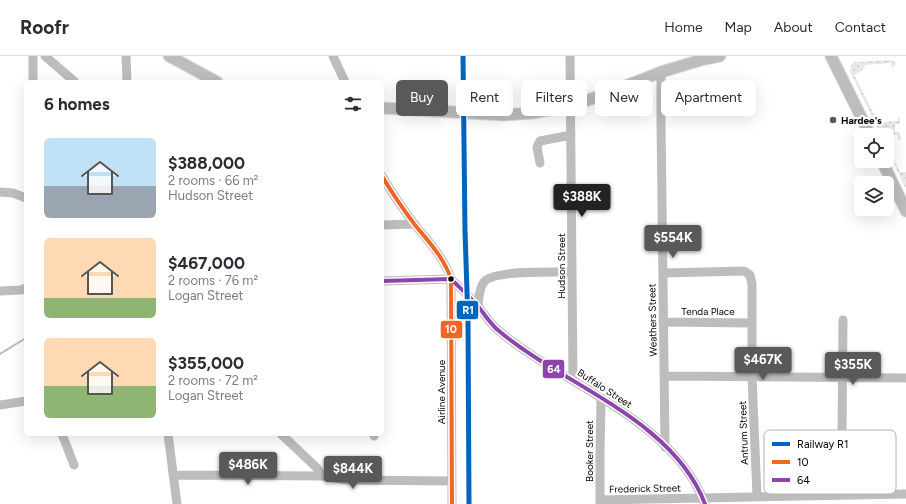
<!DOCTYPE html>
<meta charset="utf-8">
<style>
:root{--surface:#fff;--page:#f2f2f3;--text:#2b2b33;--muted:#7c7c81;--line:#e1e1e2;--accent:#595959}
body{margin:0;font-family:Figtree,sans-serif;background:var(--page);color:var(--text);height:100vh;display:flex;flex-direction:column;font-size:15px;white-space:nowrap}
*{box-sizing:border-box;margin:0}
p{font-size:13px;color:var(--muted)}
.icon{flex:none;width:22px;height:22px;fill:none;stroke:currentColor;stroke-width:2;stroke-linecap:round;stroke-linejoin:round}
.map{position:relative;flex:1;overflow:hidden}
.panel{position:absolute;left:24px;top:24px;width:360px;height:356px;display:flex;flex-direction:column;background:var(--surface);border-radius:6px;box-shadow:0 4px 16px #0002}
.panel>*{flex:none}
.banner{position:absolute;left:396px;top:24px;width:380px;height:36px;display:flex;gap:8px}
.fabs{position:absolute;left:854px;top:72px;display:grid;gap:8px}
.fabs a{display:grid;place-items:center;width:40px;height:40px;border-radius:6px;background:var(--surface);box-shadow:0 4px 16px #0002;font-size:20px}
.price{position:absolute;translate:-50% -34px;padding:0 9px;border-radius:4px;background:var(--accent);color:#fff;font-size:13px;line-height:26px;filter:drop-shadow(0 1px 2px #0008)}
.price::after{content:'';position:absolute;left:50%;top:24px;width:12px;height:9px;margin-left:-6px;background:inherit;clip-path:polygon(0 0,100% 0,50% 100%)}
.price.active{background:#222;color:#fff}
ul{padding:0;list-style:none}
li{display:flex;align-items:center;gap:12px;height:100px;padding:0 20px}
li span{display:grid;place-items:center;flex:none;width:112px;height:80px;border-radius:6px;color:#555}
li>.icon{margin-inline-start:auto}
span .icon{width:48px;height:48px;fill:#fffc;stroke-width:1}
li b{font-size:17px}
h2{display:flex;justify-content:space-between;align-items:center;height:48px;padding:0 20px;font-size:17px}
.chip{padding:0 14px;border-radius:6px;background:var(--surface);box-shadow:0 4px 16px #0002;font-size:14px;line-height:36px}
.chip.active{background:var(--accent);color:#fff}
header{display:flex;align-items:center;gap:24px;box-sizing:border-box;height:56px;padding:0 20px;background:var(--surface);border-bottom:1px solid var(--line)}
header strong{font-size:19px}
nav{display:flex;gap:22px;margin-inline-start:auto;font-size:14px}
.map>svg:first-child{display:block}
</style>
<header>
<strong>Roofr</strong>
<nav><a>Home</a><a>Map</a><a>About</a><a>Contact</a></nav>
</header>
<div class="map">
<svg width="906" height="448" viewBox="0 0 906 448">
<defs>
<pattern id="grass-dots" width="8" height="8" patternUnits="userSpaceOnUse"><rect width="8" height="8" fill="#e8e8e8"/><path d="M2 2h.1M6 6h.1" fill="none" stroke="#c5c5c5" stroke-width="1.8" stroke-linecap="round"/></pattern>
</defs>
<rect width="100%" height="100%" fill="#fff"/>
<!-- grass -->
<path fill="url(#grass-dots)" d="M891 4 895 6 896 8 893 11H891V7L866 9 860 16 854 19 876 62 882 60 883 66 898 65V61H900V68L895 69V76L900 77 901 84H899L897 79H889C889 93 894 104 900 116H906V131H905L887 93V79H883L882 76 880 77 850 15 851 9 854 6Z"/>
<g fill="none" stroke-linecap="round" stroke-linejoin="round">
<!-- stream -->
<path stroke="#bababa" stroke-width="2" d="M0 298 26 282"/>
<defs>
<path id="major" d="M169 0 217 26
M831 0 870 79
M382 52 504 59 532 57 570 50 600 40 661 16 701 4 720 0
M882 105 906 155"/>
</defs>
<!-- major casing -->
<use href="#major" stroke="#dbdbdb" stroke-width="13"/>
<!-- minor -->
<path stroke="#bdbdbd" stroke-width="9" d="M33 0V26
M45 0 75 26
M126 0 127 26
M333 0 345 26
M570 0 573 324
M661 16V64L665 391
M540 107 537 91 540 85 571 79
M382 120C392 137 403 153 415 169 429 186 444 202 451 223L452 448
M0 136 13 137 26 142
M382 169 415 168
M663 217 744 215 750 219 752 228V321L757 440
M382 225 451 223C460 232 469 240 477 249 484 257 490 268 499 275 563 329 673 363 705 448
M0 235 21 234 26 232
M478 250C479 242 479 232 484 226 492 214 556 216 572 216
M843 264 842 381 844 397
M663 266 752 267
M664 320 906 322
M0 349 26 345
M62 378 74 409
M168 378 177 448
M281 378 317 412 322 420 348 424 451 425
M374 378V380
M173 419 322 420
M600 444 906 438
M600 448V400L601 342"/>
<!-- major -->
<use href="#major" stroke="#bdbdbd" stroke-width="11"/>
<defs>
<path id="bus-1" d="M382 120C392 137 403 153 415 169 429 186 444 202 451 223L452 448"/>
<path id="bus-2" d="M382 225 451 223C460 232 469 240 477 249 484 257 490 268 499 275 563 329 673 363 705 448"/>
</defs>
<!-- bus-1 casing -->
<use href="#bus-1" stroke="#fff" stroke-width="7"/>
<!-- bus-2 casing -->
<use href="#bus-2" stroke="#fff" stroke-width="7"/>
<!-- bus-1 -->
<use href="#bus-1" stroke="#f26522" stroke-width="4"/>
<!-- bus-2 -->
<use href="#bus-2" stroke="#8e44ad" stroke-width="4"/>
<defs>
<path id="rail-1" d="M463 0 465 175 468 266 469 448"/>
</defs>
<!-- rail-1 casing -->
<use href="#rail-1" stroke="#fff" stroke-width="8"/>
<!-- rail-1 -->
<use href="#rail-1" stroke="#0065bd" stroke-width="5"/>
</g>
<!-- markers -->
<circle fill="#595959" stroke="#fff" stroke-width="1.5" cx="833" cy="64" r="4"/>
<circle fill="#000" stroke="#fff" stroke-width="1.5" cx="451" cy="223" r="3.5"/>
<g text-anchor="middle" stroke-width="4" stroke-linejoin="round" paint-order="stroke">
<!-- poi labels -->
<g font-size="10" font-weight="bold" fill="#000" stroke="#fff" text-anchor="start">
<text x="841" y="68">Hardee's</text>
</g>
<!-- street labels -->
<g font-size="10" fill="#000" stroke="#fff">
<text transform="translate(561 210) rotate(-90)" y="4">Hudson Street</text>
<text x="708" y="259">Tenda Place</text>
<text transform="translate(652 264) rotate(-91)" y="4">Weathers Street</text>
<text transform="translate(605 332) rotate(33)" y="4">Buffalo Street</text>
<text transform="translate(441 336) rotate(-90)" y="4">Airline Avenue</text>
<text transform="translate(743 377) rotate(-92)" y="4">Antrum Street</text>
<text transform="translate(589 395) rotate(-90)" y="4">Booker Street</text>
<text transform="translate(645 432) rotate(-1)" y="4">Frederick Street</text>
</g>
</g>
<!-- legend -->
<rect x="764" y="374" width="132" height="64" rx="6" fill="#fff" stroke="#b2b2b2" stroke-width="1"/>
<rect x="772" y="386" width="18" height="4" fill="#0065bd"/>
<rect x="772" y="404" width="18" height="4" fill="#f26522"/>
<rect x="772" y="422" width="18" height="4" fill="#8e44ad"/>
<g font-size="11" fill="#000">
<text x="797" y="392">Railway R1</text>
<text x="797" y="410">10</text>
<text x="797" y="428">64</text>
</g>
<g stroke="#fff" stroke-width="1.5">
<rect x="456" y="244" width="23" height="20" rx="4" fill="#0065bd"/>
<rect x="440" y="264" width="23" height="19" rx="4" fill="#f26522"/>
<rect x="542" y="303" width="23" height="20" rx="4" fill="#8e44ad"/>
</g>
<g font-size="11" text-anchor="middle" font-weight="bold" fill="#fff">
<text x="468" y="258">R1</text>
<text x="451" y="277">10</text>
<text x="554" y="317">64</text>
</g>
</svg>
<div class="fabs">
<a><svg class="icon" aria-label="locate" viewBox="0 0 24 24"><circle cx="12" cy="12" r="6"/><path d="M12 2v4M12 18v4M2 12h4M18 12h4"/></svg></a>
<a><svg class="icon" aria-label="layers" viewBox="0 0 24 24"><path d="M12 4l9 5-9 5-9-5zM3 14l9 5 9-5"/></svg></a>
</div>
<b class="price active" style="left:582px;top:162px">$388K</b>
<b class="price" style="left:673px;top:203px">$554K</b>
<b class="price" style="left:763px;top:325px">$467K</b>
<b class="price" style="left:853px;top:330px">$355K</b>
<b class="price" style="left:248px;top:430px">$486K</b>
<b class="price" style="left:353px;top:434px">$844K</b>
<div class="banner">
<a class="chip active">Buy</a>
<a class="chip">Rent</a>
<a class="chip">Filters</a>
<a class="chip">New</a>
<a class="chip">Apartment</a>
</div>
<section class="panel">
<h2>6 homes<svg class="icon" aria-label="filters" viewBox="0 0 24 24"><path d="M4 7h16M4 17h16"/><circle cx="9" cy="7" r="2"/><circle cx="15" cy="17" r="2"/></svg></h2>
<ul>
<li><span style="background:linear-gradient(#bfe0f5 60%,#9aa5b1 0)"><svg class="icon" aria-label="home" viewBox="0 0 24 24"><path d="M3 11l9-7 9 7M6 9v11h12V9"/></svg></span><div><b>$388,000</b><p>2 rooms · 66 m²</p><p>Hudson Street</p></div></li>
<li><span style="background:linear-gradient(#ffd9b3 75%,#8fb573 0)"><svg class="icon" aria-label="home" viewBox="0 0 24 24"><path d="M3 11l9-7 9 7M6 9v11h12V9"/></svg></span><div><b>$467,000</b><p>2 rooms · 76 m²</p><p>Logan Street</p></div></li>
<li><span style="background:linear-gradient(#ffd9b3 60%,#8fb573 0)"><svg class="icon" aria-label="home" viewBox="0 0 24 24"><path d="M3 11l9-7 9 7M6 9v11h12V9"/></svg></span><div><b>$355,000</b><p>2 rooms · 72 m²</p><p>Logan Street</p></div></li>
</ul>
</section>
</div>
